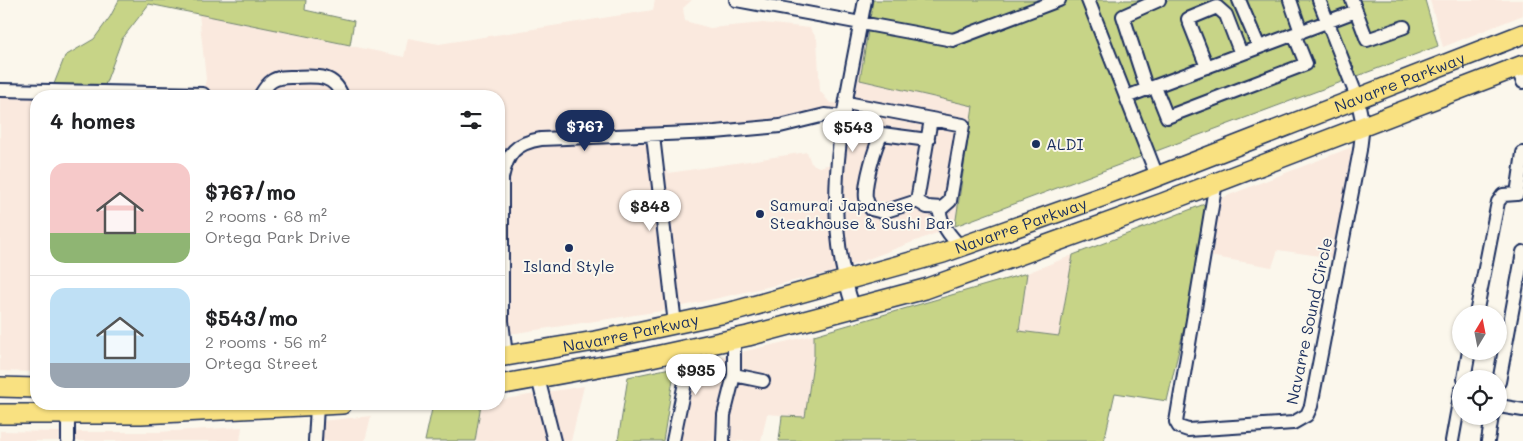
<!DOCTYPE html>
<meta charset="utf-8">
<style>
:root{--surface:#fff;--page:#f6f6f6;--text:#202124;--muted:#757577;--line:#e0e0e0;--accent:#1b2f5e}
body{margin:0;font-family:Mali,sans-serif;background:var(--page);color:var(--text);height:100vh;display:flex;flex-direction:column;font-size:19px;white-space:nowrap}
*{box-sizing:border-box;margin:0}
p{font-size:16px;color:var(--muted)}
.icon{flex:none;width:28px;height:28px;fill:none;stroke:currentColor;stroke-width:2;stroke-linecap:round;stroke-linejoin:round}
.map{position:relative;flex:1;overflow:hidden}
.drawer{position:absolute;left:30px;top:90px;width:475px;height:320px;display:flex;flex-direction:column;background:var(--surface);border-radius:20px;box-shadow:0 1px 4px #0004}
.drawer>*{flex:none}
.needle{width:32px;rotate:10deg}
.buttons{position:absolute;left:1452px;top:305px;display:grid;gap:10px}
.buttons a{display:grid;place-items:center;width:55px;height:55px;border-radius:50%;background:var(--surface);box-shadow:0 1px 4px #0004;font-size:25px}
.price{position:absolute;translate:-50% -42px;padding:0 11px;border-radius:18px;background:#fff;color:#222;font-size:16px;line-height:32px;filter:drop-shadow(0 1px 2px #0008)}
.price::after{content:'';position:absolute;left:50%;top:30px;width:15px;height:11px;margin-left:-8px;background:inherit;clip-path:polygon(0 0,100% 0,50% 100%)}
.price.active{background:var(--accent);color:#fff}
ul{padding:0;list-style:none}
li{display:flex;align-items:center;gap:15px;height:125px;padding:0 20px}
li+li{border-top:1px solid var(--line)}
li span{display:grid;place-items:center;flex:none;width:140px;height:100px;border-radius:15px;color:#555}
li>.icon{margin-inline-start:auto}
span .icon{width:60px;height:60px;fill:#fffc;stroke-width:1}
li b{font-size:21px}
h2{display:flex;justify-content:space-between;align-items:center;height:60px;padding:0 20px;font-size:21px}
.map>svg:first-child{display:block}
</style>
<div class="map">
<svg width="1523" height="441" viewBox="0 0 1523 441">
<rect width="100%" height="100%" fill="#fbf7ec"/>
<filter id="ink" filterUnits="userSpaceOnUse"><feTurbulence type="fractalNoise" baseFrequency=".02" numOctaves="2"/><feDisplacementMap in="SourceGraphic" scale="10" xChannelSelector="R" yChannelSelector="G"/><feConvolveMatrix kernelMatrix="1 2 1 2 8 2 1 2 1" color-interpolation-filters="sRGB"/></filter>
<g filter="url(#ink)">
<!-- built -->
<path fill="#fae9de" d="M655 0H692L683 8 685 21 710 28 763 23 810 28 817 39 820 91 830 103H838L853 29H854L840 110H814L779 119 715 126 541 133 516 140 504 153 499 167V96H209V88H204L206 79 199 14 404 57 408 38 439 44 653 10Z
M1430 0H1523V15L1443 47Z
M867 22H869L860 80 973 106 955 226 847 267 842 229 843 165Z
M0 96 36 97V372L0 371Z
M835 122 838 123 831 164 829 204 837 271 679 307 661 160 663 168 669 173 807 152 811 163 819 167 831 164Z
M648 143 668 310 509 334 508 178 514 160 521 151 542 146Z
M1352 147 1334 258 1278 250 1272 267 1209 256 1219 199Z
M1073 255 1059 336 1019 331 1027 273Z
M814 335V356L805 417 767 414 761 441H678L691 364Z
M584 386 571 441H475L481 404H499V400Z
M371 416 365 441H308L311 422Z
M242 427 240 441H70L72 432H157Z
M0 431 60 432 59 441H0Z"/>
<!-- green -->
<path fill="#c7d487" stroke="#718272" d="M119 0H306L305 10 354 21 350 45 149 4 122 39 105 85 54 84 65 56 94 39 110 17Z
M873 0H1425L1438 46 955 226 973 106 860 80Z
M1207 203 1190 302 1167 401 1115 393 1104 441H779L782 416 805 417 814 356V335L1027 273 1019 331 1059 336 1073 255Z
M675 367 663 441H618L628 377Z
M473 404H481L475 441H425L432 409Z"/>
<g fill="none" stroke-linecap="round" stroke-linejoin="round">
<defs>
<path id="minor" d="M736 0 953 40 1059 0
M1088 0 1157 176
M1239 0 1259 47
M1290 0 1301 32
M1352 0 1367 40 1404 27
M1207 67 1188 19 1217 7 1226 15 1241 54
M1517 68 1523 82
M1155 87 1167 117 1306 64 1294 34
M0 90 203 94
M1147 90 1123 16 1159 0
M260 96C263 91 267 84 272 81 279 76 288 77 296 77 317 76 334 74 342 96
M1126 97 1356 11
M847 103 963 125 950 201 942 208 927 207 917 201 931 119
M653 136 675 324
M1216 182 1176 422 1179 427 1188 430 1293 423 1307 415 1311 406 1360 150 1363 125 1357 97 1319 0
M917 201 883 212 871 209C869 206 867 202 866 198 864 185 875 145 882 134L928 140
M939 208C941 225 949 235 961 247
M854 309C817 205 846 104 865 0
M1476 314 1498 202 1503 195 1517 194 1523 153
M506 356 502 321V178C507 153 516 143 541 139L715 132 780 126 825 115 844 117
M734 375 763 381
M538 378 554 441
M1464 379 1469 351
M1499 382 1523 252
M68 404V441
M1499 406 1523 410
M315 441 317 406
M673 441 687 373 683 351
M723 441 724 415 734 375V340
M1452 441 1461 391
M1488 441 1492 416"/>
<g id="highway">
<path id="s1" d="M499 357 595 341 735 311 943 253 1135 185 1523 34"/>
<path d="M499 385 642 359 748 336 925 289 1163 203 1523 65"/>
<path d="M0 387 36 388"/>
<path d="M0 414H141L342 404"/>
</g>
</defs>
<!-- minor casing -->
<use href="#minor" stroke="#1b2f5e" stroke-width="16"/>
<!-- highway casing -->
<use href="#highway" stroke="#1b2f5e" stroke-width="22"/>
<!-- minor -->
<use href="#minor" stroke="#fbf7ec" stroke-width="12"/>
<!-- highway -->
<use href="#highway" stroke="#f9e181" stroke-width="19"/>
</g>
</g>
<!-- markers -->
<g fill="#1b2f5e" stroke="#fbf7ec" stroke-width="2">
<circle cx="1036" cy="144" r="5"/>
<circle cx="760" cy="214" r="5"/>
<circle cx="569" cy="248" r="5"/>
</g>
<g text-anchor="middle" stroke-width="4" stroke-linejoin="round" paint-order="stroke">
<!-- street labels -->
<g font-size="16" fill="#1b2f5e" stroke="#fbf7ec">
<text dy="6" stroke="none"><textPath href="#s1" startOffset="944">Navarre Parkway</textPath></text>
<text dy="6" stroke="none"><textPath href="#s1" startOffset="539">Navarre Parkway</textPath></text>
<text transform="translate(1309 321) rotate(-78)" y="6">Navarre Sound Circle</text>
<text dy="6" stroke="none"><textPath href="#s1" startOffset="134">Navarre Parkway</textPath></text>
</g>
<!-- poi labels -->
<g font-size="16" fill="#1b2f5e" stroke="#fbf7ec" text-anchor="start">
<text x="1046" y="150">ALDI</text>
<text x="770" y="211">Samurai Japanese<tspan x="770" dy="18">Steakhouse &amp; Sushi Bar</tspan></text>
<text x="569" y="272" text-anchor="middle">Island Style</text>
</g>
</g>
</svg>
<div class="buttons">
<a><svg class="needle" viewBox="-14 -14 28 28"><path d="M0-13l5 13h-10z" fill="#e53935"/><path d="M0 13l5-13h-10z" fill="#757577"/></svg></a>
<a><svg class="icon" aria-label="locate" viewBox="0 0 24 24"><circle cx="12" cy="12" r="6"/><path d="M12 2v4M12 18v4M2 12h4M18 12h4"/></svg></a>
</div>
<b class="price active" style="left:585px;top:152px">$767</b>
<b class="price" style="left:853px;top:153px">$543</b>
<b class="price" style="left:650px;top:232px">$848</b>
<b class="price" style="left:696px;top:396px">$935</b>
<section class="drawer">
<h2>4 homes<svg class="icon" aria-label="filters" viewBox="0 0 24 24"><path d="M4 7h16M4 17h16"/><circle cx="9" cy="7" r="2"/><circle cx="15" cy="17" r="2"/></svg></h2>
<ul>
<li><span style="background:linear-gradient(#f6c9c9 70%,#8fb573 0)"><svg class="icon" aria-label="home" viewBox="0 0 24 24"><path d="M3 11l9-7 9 7M6 9v11h12V9"/></svg></span><div><b>$767/mo</b><p>2 rooms · 68 m²</p><p>Ortega Park Drive</p></div></li>
<li><span style="background:linear-gradient(#bfe0f5 75%,#9aa5b1 0)"><svg class="icon" aria-label="home" viewBox="0 0 24 24"><path d="M3 11l9-7 9 7M6 9v11h12V9"/></svg></span><div><b>$543/mo</b><p>2 rooms · 56 m²</p><p>Ortega Street</p></div></li>
</ul>
</section>
</div>
